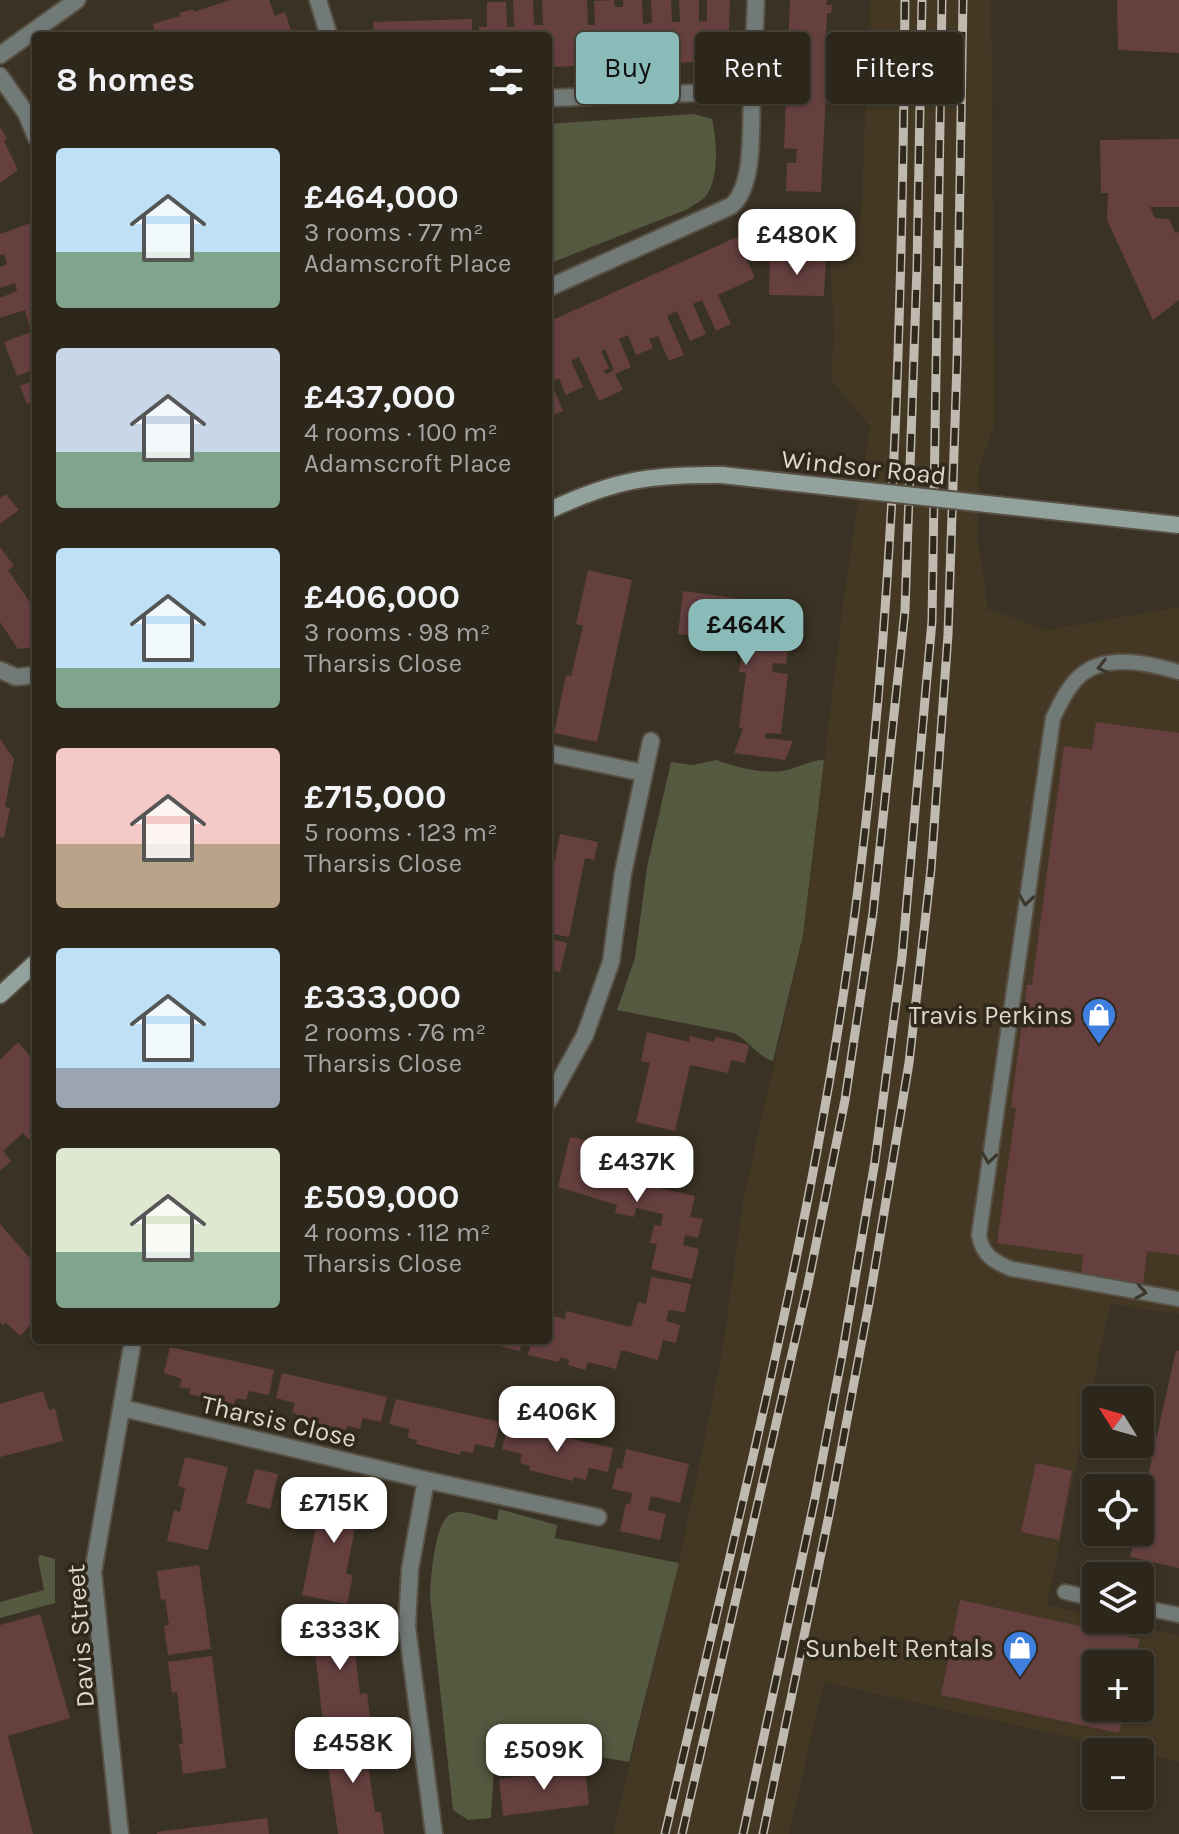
<!DOCTYPE html>
<meta charset="utf-8">
<style>
:root{--surface:#2c261b;--page:#342e24;--text:#f1f3f6;--muted:#a6a5a3;--line:#48433a;--accent:#8bbbb9}
body{margin:0;font-family:Karla,sans-serif;background:var(--page);color:var(--text);height:100vh;display:flex;flex-direction:column;font-size:30px;white-space:nowrap}
*{box-sizing:border-box;margin:0}
p{font-size:26px;color:var(--muted)}
.icon{flex:none;width:44px;height:44px;fill:none;stroke:currentColor;stroke-width:2;stroke-linecap:round;stroke-linejoin:round}
.map{position:relative;flex:1;overflow:hidden}
.drawer{position:absolute;left:32px;top:32px;width:520px;height:1312px;display:flex;flex-direction:column;background:var(--surface);border-radius:8px;box-shadow:0 2px 6px #0004,0 0 0 2px var(--line)}
.drawer>*{flex:none}
.banner{position:absolute;left:576px;top:32px;width:482px;height:72px;display:flex;gap:16px}
.needle{width:52px;rotate:307deg}
.fabs{position:absolute;left:1082px;top:1386px;display:grid;gap:16px}
.fabs a{display:grid;place-items:center;width:72px;height:72px;border-radius:8px;background:var(--surface);box-shadow:0 2px 6px #0004,0 0 0 2px var(--line);font-size:40px}
.price{position:absolute;translate:-50% -68px;padding:0 18px;border-radius:16px;background:#fff;color:#222;font-size:26px;line-height:52px;filter:drop-shadow(0 2px 4px #0008)}
.price::after{content:'';position:absolute;left:50%;top:48px;width:24px;height:18px;margin-left:-12px;background:inherit;clip-path:polygon(0 0,100% 0,50% 100%)}
.price.on{background:var(--accent);color:#111}
ul{padding:0;list-style:none}
li{display:flex;align-items:center;gap:24px;height:200px;padding:0 24px}
li span{display:grid;place-items:center;flex:none;width:224px;height:160px;border-radius:8px;color:#555}
li>.icon{margin-inline-start:auto}
span .icon{width:96px;height:96px;fill:#fffc;stroke-width:1}
li b{font-size:34px}
h2{display:flex;justify-content:space-between;align-items:center;height:96px;padding:0 24px;font-size:34px}
.chip{padding:0 28px;border-radius:8px;background:var(--surface);box-shadow:0 2px 6px #0004,0 0 0 2px var(--line);font-size:28px;line-height:72px}
.chip.on{background:var(--accent);color:#111}
.map>svg:first-child{display:block}
</style>
<div class="map">
<svg width="1179" height="1834" viewBox="0 0 1179 1834">
<rect width="100%" height="100%" fill="#3a3224"/>
<!-- built -->
<path fill="#443824" fill-rule="evenodd" d="M870 0H991L995 423 979 468 978 540 988 609 1047 630 1179 607V1314L1110 1304 1047 1605 1096 1616V1620H1111L1179 1635V1762L824 1682 789 1834H613L679 1563 722 1353 744 1196 803 935 845 588 870 427 831 380 834 334 829 233 851 226 861 219ZM1096 1664H1140V1708H1096Z"/>
<!-- green -->
<path fill="#555940" d="M694 114 712 119C717 139 720 182 704 198 700 202 693 205 688 209L548 264V124Z
M716 760C736 767 765 775 787 770 800 767 810 760 824 760L803 935 773 1061C757 1056 749 1041 734 1033L617 1010 635 958 647 867 671 762 693 765Z
M499 1509 557 1525 555 1538 679 1563 629 1762 590 1755 494 1767 491 1818 468 1820 453 1810 430 1596C431 1578 434 1518 453 1513 465 1509 485 1518 497 1520Z
M40 1555 55 1559V1603L0 1618V1602L44 1590 38 1559Z"/>
<!-- building -->
<path fill="#65403f" fill-rule="evenodd" d="M230 0H269L275 16 285 12 293 36H156L153 24 180 16 179 13 193 9 194 12Z
M513 0H533L534 25H543L542 0H587L588 25H595L594 1 614 0 615 7H623V0H642L643 24 652 23 651 0H671L672 22H680L679 0H699V22L707 21V0H730L728 61 548 67V36H479V27H487V2H506L507 27H514Z
M790 0H827L826 5H832L831 13H827L825 54H828L827 83H834V94H826L821 192 786 191 787 163H796L797 149 784 148Z
M1117 0H1179V53L1118 50Z
M472 19V36H374L373 22Z
M0 127 7 138 4 141 18 170 0 183Z
M1179 139V207H1150L1155 218 1169 219 1175 233 1179 232V300L1153 320 1107 220 1108 193H1101L1100 140Z
M36 221V369L17 376 4 342 31 332 25 310 0 318V298L17 291 15 283 0 288V267L7 264 4 254 0 255V234Z
M737 237 755 278 718 295 731 324 716 331 702 300 693 304 706 334 690 341 677 311 667 316 684 355 669 361 658 336 649 339 653 348 636 355 628 335 619 339 631 367 615 374 623 390 599 401 579 357 571 361 583 387 566 395 559 378 551 382 563 411 549 417 548 322ZM605 349 614 370 606 374 604 370 609 368 601 351Z
M770 257 826 259 824 296 769 295Z
M36 380V401L27 404 20 386Z
M6 494 19 510 0 524V498Z
M0 547 14 566 8 570 31 604 36 603V647L18 649 0 622Z
M588 570 632 580 597 742 554 733 566 675 571 676 583 626 576 624Z
M683 591 742 599 739 615 778 620 776 640 789 642 786 664 773 663 772 672 788 674 781 734 766 733 765 738 793 741 785 760 734 753 743 729 739 728 746 673 739 672 742 654H748L749 643 678 634Z
M1096 722 1179 733V1255L1147 1251 1143 1286 1081 1277 1083 1255 997 1243 1016 1108 1011 1107 1027 985H1032L1064 746 1092 750Z
M0 739 14 759 5 807 10 808 4 838 0 837Z
M560 834 598 842 594 860 585 858 569 937 548 933V874L552 875Z
M548 938 567 943 560 972 552 971 549 983Z
M647 1032 689 1042 690 1036 714 1042 716 1037 749 1045 745 1063 731 1060 728 1073 690 1065 675 1131 636 1122 650 1063 641 1061Z
M18 1042 36 1063V1147L23 1133 3 1151 11 1161 0 1171V1060Z
M570 1137 596 1143 589 1170 597 1171 600 1158 627 1164 623 1181 634 1183 637 1171 657 1175 654 1187 695 1196 690 1217 703 1219 698 1238 685 1235 683 1245 699 1249 692 1279 651 1269 657 1244 650 1243 654 1225 661 1226 663 1214 636 1208 634 1217 615 1213 617 1205 558 1187Z
M0 1224 36 1265V1319L20 1336 6 1323 3 1325 0 1322Z
M651 1277 691 1284 685 1312 669 1310 666 1321 680 1325 676 1343 663 1340 658 1360 621 1350 616 1369 588 1362 585 1370 568 1365 569 1360 560 1357 559 1362 528 1355 532 1340H548V1315L565 1319 566 1311 631 1327 638 1302 646 1304Z
M490 1340H522L520 1351 489 1344Z
M170 1347 274 1370 269 1395 249 1391 246 1400 236 1398 234 1404 189 1394 191 1389 179 1387 182 1379 164 1373Z
M1176 1350 1179 1351V1568L1130 1557 1136 1532H1140V1512Z
M282 1373 387 1397 381 1422 363 1418 360 1429 347 1426 346 1430 303 1419 304 1416 292 1413 295 1403 276 1398Z
M43 1391 49 1410 55 1408 63 1441 0 1457V1404Z
M396 1399 500 1422 494 1448 475 1444 473 1453 461 1451 460 1455 416 1444 417 1440 408 1438 409 1429 389 1424Z
M508 1425 613 1448 608 1472 589 1468 586 1480 574 1477 573 1481 529 1470 530 1466 520 1463 522 1454 502 1449Z
M626 1449 689 1464 680 1503 651 1496 648 1510 666 1514 660 1540 620 1531 626 1503 630 1504 632 1493 612 1489 617 1468 622 1469Z
M185 1457 228 1467 208 1550 167 1541 174 1510 180 1512 185 1488 178 1486Z
M1036 1463 1072 1471 1059 1540 1021 1532Z
M255 1469 278 1474 270 1509 246 1503Z
M324 1487 369 1496 363 1524 356 1523 346 1574 353 1575 347 1604 302 1595Z
M199 1565 211 1649 168 1655 164 1626 169 1625 165 1599 161 1600 157 1571Z
M960 1600 1140 1639 1134 1664H1096V1708H1125L1119 1733 941 1695Z
M358 1613 362 1645 354 1646 360 1694 367 1693 371 1726 324 1731 311 1618Z
M40 1614 70 1718 8 1736 33 1834H0V1625Z
M212 1656 226 1768 183 1774 179 1744H183L177 1692 172 1693 168 1662Z
M371 1733 375 1764 368 1765 375 1812H381L384 1834H338L324 1740Z
M585 1768 589 1805 503 1816 499 1779Z
M267 1818 269 1834H157V1832Z"/>
<g fill="none" stroke-linecap="round" stroke-linejoin="round">
<defs>
<path id="lane" d="M1179 672C1150 663 1107 653 1081 675 1068 686 1060 704 1053 718L979 1235C982 1255 994 1262 1012 1269L1179 1299
M1065 1592 1096 1599
M1140 1607 1179 1615"/>
<path id="street" d="M318 0 329 36
M0 55 77 0
M0 76 26 113 36 137
M752 91 756 0
M548 98 752 91C750 122 756 186 731 206L548 288
M0 670 16 677 36 675
M548 753 644 773
M548 1102 585 1035 611 962 623 873 651 741
M122 1408 426 1480 598 1517
M426 1480 410 1569 407 1627 434 1834
M120 1834 93 1572 133 1340"/>
<path id="secondary" d="M548 511C613 480 651 474 722 475
M0 995 36 962"/>
</defs>
<!-- lane casing -->
<use href="#lane" stroke="#575043" stroke-width="18"/>
<!-- street casing -->
<use href="#street" stroke="#575043" stroke-width="20"/>
<!-- secondary casing -->
<use href="#secondary" stroke="#575043" stroke-width="20"/>
<!-- lane -->
<use href="#lane" stroke="#727a77" stroke-width="14"/>
<!-- street -->
<use href="#street" stroke="#727a77" stroke-width="16"/>
<!-- secondary -->
<use href="#secondary" stroke="#94a29d" stroke-width="16"/>
<defs>
<path id="rail" d="M665 1834C727 1565 796 1296 839 1023 893 684 902 342 905 0
M682 1834 808 1284 845 1100 873 913 905 610 917 268 922 0
M743 1834 815 1498 842 1356 875 1161 902 957 932 621 942 0
M763 1834 829 1515 869 1303 909 1063 931 869 948 635 957 363 963 0"/>
</defs>
<!-- rail casing -->
<use href="#rail" stroke="#c0b9b0" stroke-width="9"/>
<!-- rail -->
<use href="#rail" stroke="#30281a" stroke-width="6" stroke-dasharray="18" stroke-linecap="butt"/>
<defs>
<path id="secondary-bridge" d="M722 475 1179 525"/>
</defs>
<!-- secondary-bridge casing -->
<use href="#secondary-bridge" stroke="#575043" stroke-width="20" stroke-linecap="butt"/>
<!-- secondary-bridge -->
<use href="#secondary-bridge" stroke="#94a29d" stroke-width="16"/>
</g>
<!-- one-way arrows -->
<defs><path id="oneway-chevron" d="M-2-3.5L2.5 0L-2 3.5" fill="none" stroke-width="1.6" stroke-linecap="round" stroke-linejoin="round" transform="scale(2)"/></defs>
<g stroke="#3d382d">
<use href="#oneway-chevron" transform="translate(1103 667) rotate(166)"/>
<use href="#oneway-chevron" transform="translate(1026 900) rotate(98)"/>
<use href="#oneway-chevron" transform="translate(989 1158) rotate(98)"/>
<use href="#oneway-chevron" transform="translate(1141 1292) rotate(10)"/>
</g>
<!-- icons -->
<defs>
<symbol id="shop-pin" viewBox="-11 -11 22 30"><path d="M0 17L-7.5 6A9.5 9.5 0 1 1 7.5 6Z" fill="#3f7fe0" stroke="#30281a"/><path d="M-5-2.5h2.3a2.7 3.5 0 0 1 5.4 0H5L5.5 6h-11ZM-1.5-2.5h3a1.5 2.3 0 0 0-3 0Z" fill="#fff"/></symbol>
</defs>
<g fill-rule="evenodd">
<use href="#shop-pin" x="1079" y="995" width="40" height="54"/>
<use href="#shop-pin" x="1000" y="1628" width="40" height="54"/>
</g>
<g text-anchor="middle" stroke-width="7" stroke-linejoin="round" paint-order="stroke">
<!-- street labels -->
<g font-size="26" fill="#dcd6ce" stroke="#30281a">
<text transform="translate(864 467) rotate(6)" y="9">Windsor Road</text>
<text transform="translate(279 1421) rotate(13)" y="9">Tharsis Close</text>
<text transform="translate(80 1636) rotate(-94)" y="9">Davis Street</text>
</g>
<!-- poi labels -->
<g font-size="26" fill="#dcd6ce" stroke="#30281a" text-anchor="end">
<text x="1073" y="1024">Travis Perkins</text>
<text x="994" y="1657">Sunbelt Rentals</text>
</g>
</g>
</svg>
<div class="fabs">
<a><svg class="needle" viewBox="-14 -14 28 28"><path d="M0-13l5 13h-10z" fill="#e53935"/><path d="M0 13l5-13h-10z" fill="#a6a5a3"/></svg></a>
<a><svg class="icon" aria-label="locate" viewBox="0 0 24 24"><circle cx="12" cy="12" r="6"/><path d="M12 2v4M12 18v4M2 12h4M18 12h4"/></svg></a>
<a><svg class="icon" aria-label="layers" viewBox="0 0 24 24"><path d="M12 4l9 5-9 5-9-5zM3 14l9 5 9-5"/></svg></a>
<a>+</a>
<a>−</a>
</div>
<b class="price" style="left:797px;top:277px">£480K</b>
<b class="price on" style="left:746px;top:667px">£464K</b>
<b class="price" style="left:637px;top:1204px">£437K</b>
<b class="price" style="left:557px;top:1454px">£406K</b>
<b class="price" style="left:334px;top:1545px">£715K</b>
<b class="price" style="left:340px;top:1672px">£333K</b>
<b class="price" style="left:353px;top:1785px">£458K</b>
<b class="price" style="left:544px;top:1792px">£509K</b>
<div class="banner">
<a class="chip on">Buy</a>
<a class="chip">Rent</a>
<a class="chip">Filters</a>
</div>
<section class="drawer">
<h2>8 homes<svg class="icon" aria-label="filters" viewBox="0 0 24 24"><path d="M4 7h16M4 17h16"/><circle cx="9" cy="7" r="2"/><circle cx="15" cy="17" r="2"/></svg></h2>
<ul>
<li><span style="background:linear-gradient(#bfe0f5 65%,#7fa58c 0)"><svg class="icon" aria-label="home" viewBox="0 0 24 24"><path d="M3 11l9-7 9 7M6 9v11h12V9"/></svg></span><div><b>£464,000</b><p>3 rooms · 77 m²</p><p>Adamscroft Place</p></div></li>
<li><span style="background:linear-gradient(#c9d6e8 65%,#7fa58c 0)"><svg class="icon" aria-label="home" viewBox="0 0 24 24"><path d="M3 11l9-7 9 7M6 9v11h12V9"/></svg></span><div><b>£437,000</b><p>4 rooms · 100 m²</p><p>Adamscroft Place</p></div></li>
<li><span style="background:linear-gradient(#bfe0f5 75%,#7fa58c 0)"><svg class="icon" aria-label="home" viewBox="0 0 24 24"><path d="M3 11l9-7 9 7M6 9v11h12V9"/></svg></span><div><b>£406,000</b><p>3 rooms · 98 m²</p><p>Tharsis Close</p></div></li>
<li><span style="background:linear-gradient(#f6c9c9 60%,#b9a48a 0)"><svg class="icon" aria-label="home" viewBox="0 0 24 24"><path d="M3 11l9-7 9 7M6 9v11h12V9"/></svg></span><div><b>£715,000</b><p>5 rooms · 123 m²</p><p>Tharsis Close</p></div></li>
<li><span style="background:linear-gradient(#bfe0f5 75%,#9aa5b1 0)"><svg class="icon" aria-label="home" viewBox="0 0 24 24"><path d="M3 11l9-7 9 7M6 9v11h12V9"/></svg></span><div><b>£333,000</b><p>2 rooms · 76 m²</p><p>Tharsis Close</p></div></li>
<li><span style="background:linear-gradient(#dfe7d0 65%,#7fa58c 0)"><svg class="icon" aria-label="home" viewBox="0 0 24 24"><path d="M3 11l9-7 9 7M6 9v11h12V9"/></svg></span><div><b>£509,000</b><p>4 rooms · 112 m²</p><p>Tharsis Close</p></div></li>
</ul>
</section>
</div>
